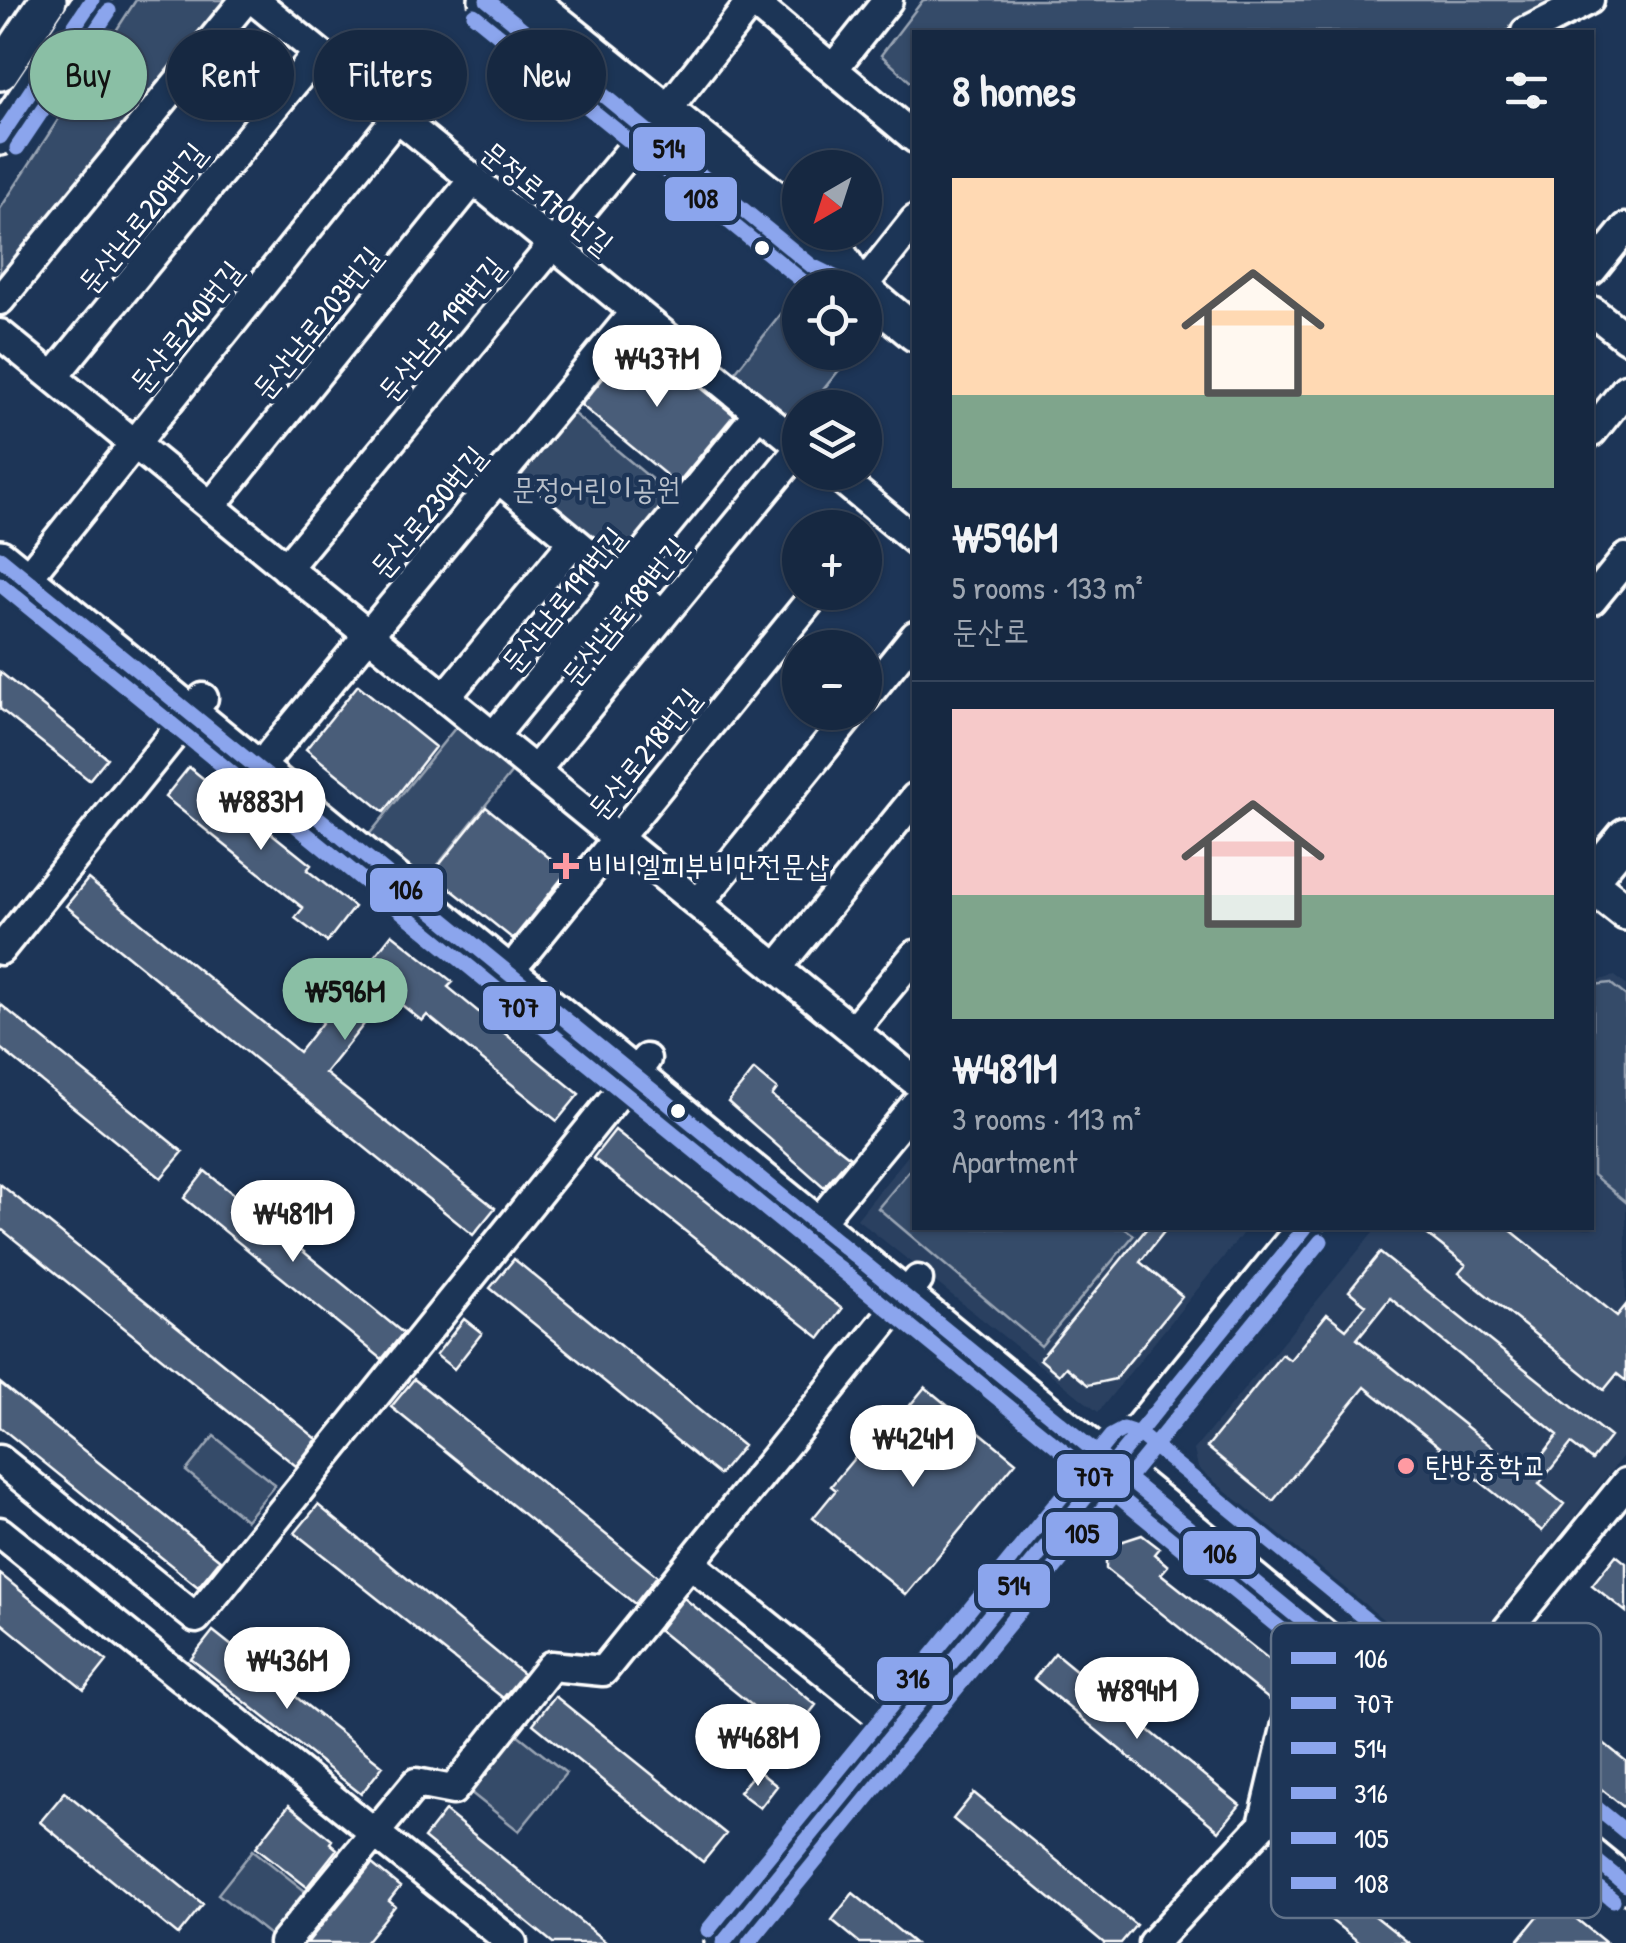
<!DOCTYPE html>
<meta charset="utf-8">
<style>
:root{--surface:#162841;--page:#1f3048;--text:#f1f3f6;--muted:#9ea6b1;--line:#35445a;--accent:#8abfa5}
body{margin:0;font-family:"Patrick Hand","Poor Story",sans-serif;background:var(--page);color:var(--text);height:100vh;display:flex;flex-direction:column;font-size:38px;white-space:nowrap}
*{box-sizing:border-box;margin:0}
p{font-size:32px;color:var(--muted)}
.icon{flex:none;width:55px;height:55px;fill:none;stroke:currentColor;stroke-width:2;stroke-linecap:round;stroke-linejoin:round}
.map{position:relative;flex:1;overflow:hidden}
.side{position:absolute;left:912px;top:30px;width:682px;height:1200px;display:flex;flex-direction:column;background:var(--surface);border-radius:0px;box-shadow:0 2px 8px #0004,0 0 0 2px var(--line)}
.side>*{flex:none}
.hud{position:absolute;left:30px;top:30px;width:732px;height:90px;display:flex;gap:20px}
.needle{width:65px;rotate:219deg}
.controls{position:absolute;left:782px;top:150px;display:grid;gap:20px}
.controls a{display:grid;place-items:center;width:100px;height:100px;border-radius:50%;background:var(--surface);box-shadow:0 2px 8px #0004,0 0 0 2px var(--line);font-size:50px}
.price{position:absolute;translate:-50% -85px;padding:0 22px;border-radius:35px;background:#fff;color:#222;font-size:32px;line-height:65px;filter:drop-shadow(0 2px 5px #0008)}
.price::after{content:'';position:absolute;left:50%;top:60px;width:30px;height:22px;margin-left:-15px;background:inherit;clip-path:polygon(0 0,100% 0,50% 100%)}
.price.on{background:var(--accent);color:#111}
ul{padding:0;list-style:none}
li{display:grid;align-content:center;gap:20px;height:530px;padding:0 40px}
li+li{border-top:2px solid var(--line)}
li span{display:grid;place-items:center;height:310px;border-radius:0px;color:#555}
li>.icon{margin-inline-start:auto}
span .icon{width:180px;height:180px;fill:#fffc;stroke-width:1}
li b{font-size:42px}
h2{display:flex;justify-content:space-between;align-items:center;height:120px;padding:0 40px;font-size:42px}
.tag{padding:0 35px;border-radius:45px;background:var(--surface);box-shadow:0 2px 8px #0004,0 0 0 2px var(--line);font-size:35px;line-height:90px}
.tag.on{background:var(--accent);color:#111}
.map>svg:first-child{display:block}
</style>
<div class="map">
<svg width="1626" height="1943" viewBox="0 0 1626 1943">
<rect width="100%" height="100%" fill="#1d3557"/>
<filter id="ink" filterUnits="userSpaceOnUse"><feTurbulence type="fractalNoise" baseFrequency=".01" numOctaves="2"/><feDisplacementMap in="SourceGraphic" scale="20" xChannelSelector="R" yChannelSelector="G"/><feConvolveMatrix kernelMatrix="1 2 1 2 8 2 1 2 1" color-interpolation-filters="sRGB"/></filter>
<g filter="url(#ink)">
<!-- built -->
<path fill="#2a4161" d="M1615 976 1626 985V1452L1451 1671 1434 1672 1201 1479 1194 1450 1377 1228H1592L1593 982Z
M915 1147V1228H1247L1098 1412 857 1219Z"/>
<!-- green -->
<path fill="#364b69" stroke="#9aa5b4" stroke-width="2.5" d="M136 0H238L0 288V209Z
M923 0H1570L1504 32H915V86L881 55Z
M800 290V352L853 353 809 407 800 408 794 426 732 376Z
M568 409 680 503 625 568 513 474Z
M456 727 512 772 424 882 368 836Z
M1610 983 1626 996V1202L1593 1175V985Z
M915 1164V1228H1124L1134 1235 1041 1346 878 1208Z
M214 1436 275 1485 246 1520 186 1471Z
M517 1734 566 1773 519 1831 470 1792Z
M253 1850 305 1891 270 1935 218 1894Z"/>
<!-- building -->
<path fill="#4a5d79" stroke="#fff" stroke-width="2.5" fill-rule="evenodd" d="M638 336 734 415 677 484 581 405Z
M0 672 107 758 89 780 0 709Z
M358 685 435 747 384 812 306 749Z
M189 767 311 865 307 870 354 907 327 942 295 918 303 908 165 797Z
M486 807 567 872 513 939 432 874Z
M88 879 299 1052 392 934 453 982 448 987 579 1094 557 1121 427 1015 422 1021 388 994 325 1073 495 1208 473 1235 66 906Z
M0 1004 183 1152 161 1178 0 1048Z
M754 1070 777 1089 772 1096 850 1157 824 1187 728 1102Z
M615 1130 842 1309 820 1338 593 1158Z
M205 1171 403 1333 382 1359 184 1198Z
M0 1184 317 1439 296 1466 0 1228Z
M1147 1228H1167L1140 1262 1182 1296 1115 1379 1088 1385 1066 1367 1059 1375 1040 1359Z
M1419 1228H1508L1617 1316 1626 1305V1381L1617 1374 1604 1390 1459 1273 1466 1265Z
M1380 1253 1610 1437 1592 1460 1571 1444 1539 1484 1564 1504 1542 1531 1462 1467 1455 1475 1432 1457 1440 1447 1365 1387 1273 1501 1207 1447 1282 1354 1290 1360 1327 1314 1346 1329 1366 1305 1349 1291ZM1390 1298 1558 1435 1527 1475 1357 1339Z
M514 1259 743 1446 719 1475 490 1288Z
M464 1319 482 1333 454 1369 436 1355Z
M414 1379 657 1576 635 1604 391 1407Z
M0 1383 220 1560 198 1587 0 1427Z
M925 1387 1016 1462 906 1595 813 1518 836 1490 831 1486 886 1420 893 1426Z
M318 1505 523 1674 503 1698 295 1533Z
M1142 1535 1159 1548 1154 1554 1168 1566 1161 1574 1290 1676 1271 1701 1106 1569V1559L1117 1543Z
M1616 1555 1626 1563V1612L1592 1585Z
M0 1574 107 1661 84 1690 0 1622Z
M684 1598 816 1705 791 1737 659 1630Z
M213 1631 383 1766 361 1794 191 1659Z
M1055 1653 1240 1805 1219 1831 1034 1679Z
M1518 1674 1626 1761V1809L1495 1703Z
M555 1696 726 1834 703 1862 533 1724Z
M757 1770 777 1786 760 1808 739 1792Z
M65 1792 203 1904 178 1935 40 1822Z
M974 1793 1136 1925 1121 1943H1104L953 1819Z
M289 1805 332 1840 330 1843 337 1849 307 1887 256 1847Z
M445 1811 607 1943H553L424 1838Z
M1292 1850 1409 1943H1360L1273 1874Z
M372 1864 400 1887 389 1901 395 1906 365 1943H307Z
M853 1893 914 1943H860L832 1920Z
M1552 1899 1606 1943H1516Z"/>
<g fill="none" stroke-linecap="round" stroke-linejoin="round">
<defs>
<path id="minor" d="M254 0 800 446
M750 0 915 138
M1526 32 1589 0
M833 69 888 0
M666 111 753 0
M1592 270 1626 228
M861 288 915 220
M0 300 245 0
M1592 311 1626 338
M0 334 915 1081
M53 377 318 53
M1592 432 1626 389
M833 472 915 540
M498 478 663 615
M211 506 474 179
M286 568 647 131
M26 579 397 117
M1592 600 1626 558
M445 698 574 541
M865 698 915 636
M493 737 759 412
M271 753 635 312
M535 771 800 448
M698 904 853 712
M0 950 203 698
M521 957 817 592
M777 968 915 798
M853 1030 915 955
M817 1224 915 1105
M0 1460 196 1618 646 1059
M0 1532 512 1943
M690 1563 897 1730
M1430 1725 1626 1483
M284 1943 416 1783 453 1790 551 1666 603 1671 918 1280
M1153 1943 1263 1825 1287 1724 1356 1637"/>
<path id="major" d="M487 0 812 266 858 288
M528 0 800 219
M0 72 48 0
M0 137 92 0
M817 232 832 245 859 287
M865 292 915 333
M0 558 1626 1885
M1592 877 1626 836
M1592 885 1626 912
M723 1943 1305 1228"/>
</defs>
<!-- minor casing -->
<use href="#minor" stroke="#fff" stroke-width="35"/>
<!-- major casing -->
<use href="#major" stroke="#fff" stroke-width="42"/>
<!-- minor -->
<use href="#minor" stroke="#1d3557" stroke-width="28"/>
<!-- major -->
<use href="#major" stroke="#1d3557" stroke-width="35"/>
<defs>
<path id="bus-1" d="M0 137 92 0
M0 558 1626 1885"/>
<path id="bus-2" d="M17 148 109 11
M0 584 1613 1900"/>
<path id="bus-3" d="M487 0 812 266 857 288
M723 1943 1305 1228"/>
<path id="bus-4" d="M708 1930 1111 1436 1124 1429 1139 1434 1626 1832"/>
<path id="bus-5" d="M749 1943 1321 1241"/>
<path id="bus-6" d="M474 15 811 288"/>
</defs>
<!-- bus-1 casing -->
<use href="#bus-1" stroke="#1d3557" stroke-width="22"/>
<!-- bus-2 casing -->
<use href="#bus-2" stroke="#1d3557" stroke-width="22"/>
<!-- bus-3 casing -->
<use href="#bus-3" stroke="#1d3557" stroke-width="22"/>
<!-- bus-4 casing -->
<use href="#bus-4" stroke="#1d3557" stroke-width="22"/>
<!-- bus-5 casing -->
<use href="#bus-5" stroke="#1d3557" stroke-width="22"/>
<!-- bus-6 casing -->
<use href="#bus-6" stroke="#1d3557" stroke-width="22"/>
<!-- bus-1 -->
<use href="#bus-1" stroke="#8ba5ed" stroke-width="15"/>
<!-- bus-2 -->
<use href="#bus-2" stroke="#8ba5ed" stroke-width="15"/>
<!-- bus-3 -->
<use href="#bus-3" stroke="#8ba5ed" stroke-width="15"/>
<!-- bus-4 -->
<use href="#bus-4" stroke="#8ba5ed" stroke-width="15"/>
<!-- bus-5 -->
<use href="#bus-5" stroke="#8ba5ed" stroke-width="15"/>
<!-- bus-6 -->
<use href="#bus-6" stroke="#8ba5ed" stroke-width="15"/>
</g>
</g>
<!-- markers -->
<g fill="#fff" stroke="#1d3557" stroke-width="4">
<circle cx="762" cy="248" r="9"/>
<circle cx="678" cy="1111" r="9"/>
</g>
<g fill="#ff9aa2" stroke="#1d3557" stroke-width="4">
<path d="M561 851h10v10h10v10h-10v10h-10v-10h-10v-10h10z"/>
<circle cx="1406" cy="1466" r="10"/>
</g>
<g text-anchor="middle" stroke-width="9" stroke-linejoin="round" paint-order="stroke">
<!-- street labels -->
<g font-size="30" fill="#fff" stroke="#1d3557">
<text transform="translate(547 198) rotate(39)" y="10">문정로170번길</text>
<text transform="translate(142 218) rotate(-51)" y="10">둔산남로209번길</text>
<text transform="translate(317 323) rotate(-51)" y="10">둔산남로203번길</text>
<text transform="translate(186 327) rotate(-51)" y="10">둔산로240번길</text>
<text transform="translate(441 329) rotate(-50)" y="10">둔산남로199번길</text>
<text transform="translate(428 512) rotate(-50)" y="10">둔산로230번길</text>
<text transform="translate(563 600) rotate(-51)" y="10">둔산남로191번길</text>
<text transform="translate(624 612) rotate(-51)" y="10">둔산남로189번길</text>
<text transform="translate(644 754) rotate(-51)" y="10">둔산로218번길</text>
</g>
<!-- park labels -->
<g font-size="30" fill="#b9c0ca" stroke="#1d3557">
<text x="596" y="499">문정어린이공원</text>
</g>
<!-- poi labels -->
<g font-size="30" fill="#fff" stroke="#1d3557" text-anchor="start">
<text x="588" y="876">비비엘피부비만전문샵</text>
<text x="1426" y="1476">탄방중학교</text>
</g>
</g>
<!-- legend -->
<rect x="1271" y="1623" width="330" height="295" rx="15" fill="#1d3557" stroke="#617289" stroke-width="2.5"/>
<rect x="1291" y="1652" width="45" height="12" fill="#8ba5ed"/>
<rect x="1291" y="1697" width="45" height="12" fill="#8ba5ed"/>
<rect x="1291" y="1742" width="45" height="12" fill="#8ba5ed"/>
<rect x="1291" y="1787" width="45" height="12" fill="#8ba5ed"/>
<rect x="1291" y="1832" width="45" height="12" fill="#8ba5ed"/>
<rect x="1291" y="1877" width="45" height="12" fill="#8ba5ed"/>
<g font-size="28" fill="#fff">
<text x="1354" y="1668">106</text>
<text x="1354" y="1713">707</text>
<text x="1354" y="1758">514</text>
<text x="1354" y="1803">316</text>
<text x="1354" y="1848">105</text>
<text x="1354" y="1893">108</text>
</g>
<g stroke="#1d3557" stroke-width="4">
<rect x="631" y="125" width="76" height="48" rx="10" fill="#8ba5ed"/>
<rect x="663" y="175" width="76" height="48" rx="10" fill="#8ba5ed"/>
<rect x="368" y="866" width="77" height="48" rx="10" fill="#8ba5ed"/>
<rect x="481" y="984" width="77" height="48" rx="10" fill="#8ba5ed"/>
<rect x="1055" y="1452" width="77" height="48" rx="10" fill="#8ba5ed"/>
<rect x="1044" y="1510" width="76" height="48" rx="10" fill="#8ba5ed"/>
<rect x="1181" y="1529" width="77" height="48" rx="10" fill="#8ba5ed"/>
<rect x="976" y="1562" width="76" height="48" rx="10" fill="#8ba5ed"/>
<rect x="875" y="1655" width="76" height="48" rx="10" fill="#8ba5ed"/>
</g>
<g font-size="28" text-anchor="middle" font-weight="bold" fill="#111">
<text x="669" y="158">514</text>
<text x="701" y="208">108</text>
<text x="406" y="899">106</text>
<text x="519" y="1017">707</text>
<text x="1094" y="1486">707</text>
<text x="1082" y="1543">105</text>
<text x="1220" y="1563">106</text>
<text x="1014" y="1595">514</text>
<text x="913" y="1688">316</text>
</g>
</svg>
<div class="controls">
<a><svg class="needle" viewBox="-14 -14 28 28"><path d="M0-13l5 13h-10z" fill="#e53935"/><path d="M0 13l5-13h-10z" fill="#9ea6b1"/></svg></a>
<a><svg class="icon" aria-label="locate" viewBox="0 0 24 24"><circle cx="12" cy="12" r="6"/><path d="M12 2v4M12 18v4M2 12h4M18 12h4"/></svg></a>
<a><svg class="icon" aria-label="layers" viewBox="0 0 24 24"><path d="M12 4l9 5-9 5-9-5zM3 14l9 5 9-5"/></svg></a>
<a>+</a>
<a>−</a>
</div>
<b class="price" style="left:657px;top:410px">₩437M</b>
<b class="price" style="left:261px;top:853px">₩883M</b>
<b class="price on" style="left:345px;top:1043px">₩596M</b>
<b class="price" style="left:293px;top:1265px">₩481M</b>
<b class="price" style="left:913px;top:1490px">₩424M</b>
<b class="price" style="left:287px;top:1712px">₩436M</b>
<b class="price" style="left:1137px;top:1742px">₩894M</b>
<b class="price" style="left:758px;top:1789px">₩468M</b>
<div class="hud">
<a class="tag on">Buy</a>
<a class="tag">Rent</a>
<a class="tag">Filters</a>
<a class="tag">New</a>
</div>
<section class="side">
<h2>8 homes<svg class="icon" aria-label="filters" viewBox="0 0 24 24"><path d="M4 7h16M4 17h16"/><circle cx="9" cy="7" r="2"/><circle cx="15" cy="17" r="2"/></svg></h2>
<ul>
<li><span style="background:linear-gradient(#ffd9b3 70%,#7fa58c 0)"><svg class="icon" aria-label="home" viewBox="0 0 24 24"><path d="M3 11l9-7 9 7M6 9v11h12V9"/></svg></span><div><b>₩596M</b><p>5 rooms · 133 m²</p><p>둔산로</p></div></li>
<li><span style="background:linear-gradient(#f6c9c9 60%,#7fa58c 0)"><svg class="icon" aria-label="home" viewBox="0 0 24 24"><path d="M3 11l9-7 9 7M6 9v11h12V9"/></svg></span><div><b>₩481M</b><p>3 rooms · 113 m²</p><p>Apartment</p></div></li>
</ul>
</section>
</div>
